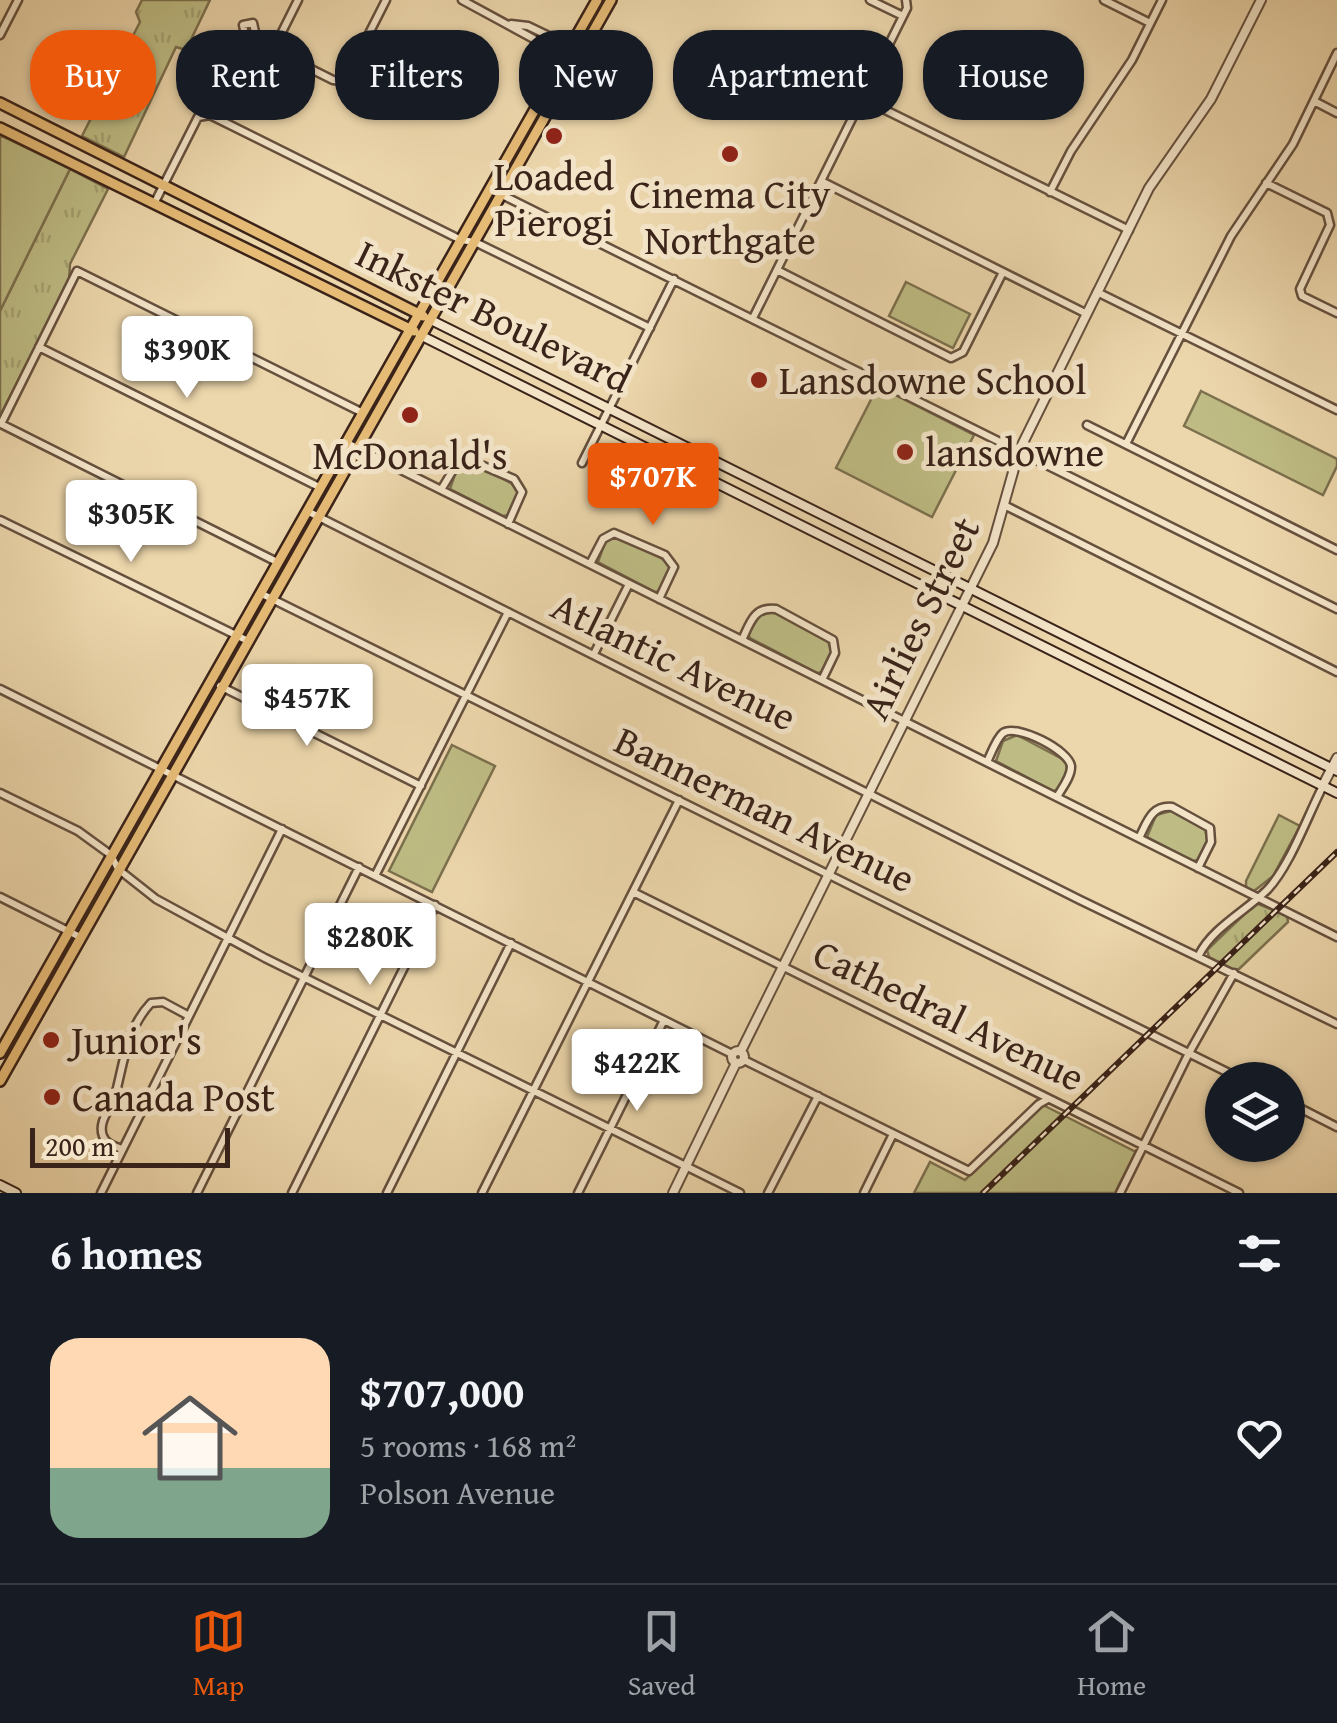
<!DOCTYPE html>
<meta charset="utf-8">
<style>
:root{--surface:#171b24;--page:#242831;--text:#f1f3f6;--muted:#9ea1a6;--line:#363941;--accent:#ea580c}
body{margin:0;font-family:"Gentium Book Plus",serif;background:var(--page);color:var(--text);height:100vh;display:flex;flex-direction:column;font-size:38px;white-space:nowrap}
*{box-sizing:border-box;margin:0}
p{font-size:32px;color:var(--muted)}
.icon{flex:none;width:55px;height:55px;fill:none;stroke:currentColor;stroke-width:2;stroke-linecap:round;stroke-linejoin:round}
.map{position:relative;height:1193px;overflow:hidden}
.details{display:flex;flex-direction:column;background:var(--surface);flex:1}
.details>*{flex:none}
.guide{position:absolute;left:30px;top:30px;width:1278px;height:90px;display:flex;gap:20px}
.tools{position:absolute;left:1205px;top:1062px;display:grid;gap:20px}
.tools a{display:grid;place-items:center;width:100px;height:100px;border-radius:50%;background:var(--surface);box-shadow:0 2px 8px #0004;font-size:50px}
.scale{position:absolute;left:30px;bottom:25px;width:200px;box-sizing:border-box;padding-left:10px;border:5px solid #3a2319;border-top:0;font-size:28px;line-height:35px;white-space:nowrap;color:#3a2319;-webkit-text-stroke:8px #f3e4c8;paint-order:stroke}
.price{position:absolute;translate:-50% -85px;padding:0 22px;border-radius:10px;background:#fff;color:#222;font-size:32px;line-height:65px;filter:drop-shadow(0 2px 5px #0008)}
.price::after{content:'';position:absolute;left:50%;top:60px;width:30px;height:22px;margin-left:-15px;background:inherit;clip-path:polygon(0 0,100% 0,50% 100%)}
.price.selected{background:var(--accent);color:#fff}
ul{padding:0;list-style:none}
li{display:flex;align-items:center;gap:30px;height:250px;padding:0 50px}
li span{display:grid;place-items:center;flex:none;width:280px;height:200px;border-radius:30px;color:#555}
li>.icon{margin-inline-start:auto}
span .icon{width:120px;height:120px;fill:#fffc;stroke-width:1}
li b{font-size:42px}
h2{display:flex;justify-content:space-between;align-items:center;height:120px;padding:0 50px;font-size:42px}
.pill{padding:0 35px;border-radius:40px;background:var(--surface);box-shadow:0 2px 8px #0004;font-size:35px;line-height:90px}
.pill.selected{background:var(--accent);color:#fff}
.dock{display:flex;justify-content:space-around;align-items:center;height:140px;border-top:2px solid var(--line);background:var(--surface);font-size:28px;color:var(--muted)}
.dock a{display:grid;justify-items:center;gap:5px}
.dock .selected{color:var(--accent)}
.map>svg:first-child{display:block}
</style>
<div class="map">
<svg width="1337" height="1193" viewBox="0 0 1337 1193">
<defs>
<pattern id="grass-tufts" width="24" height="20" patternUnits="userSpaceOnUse" patternTransform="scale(2.5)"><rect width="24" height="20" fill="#bebc84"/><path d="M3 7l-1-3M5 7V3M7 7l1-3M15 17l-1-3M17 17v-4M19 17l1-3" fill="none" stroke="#a4a171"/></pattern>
</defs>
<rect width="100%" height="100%" fill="#ecd6ab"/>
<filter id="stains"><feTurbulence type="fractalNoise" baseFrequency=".002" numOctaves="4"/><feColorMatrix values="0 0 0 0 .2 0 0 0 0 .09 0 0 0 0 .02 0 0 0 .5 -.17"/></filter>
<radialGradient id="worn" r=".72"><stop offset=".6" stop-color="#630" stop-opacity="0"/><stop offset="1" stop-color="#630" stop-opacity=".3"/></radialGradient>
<!-- grass -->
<path fill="url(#grass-tufts)" stroke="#7c704e" stroke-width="2.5" d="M142 0H210L186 50 176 47 124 157 82 136 140 22 136 12Z
M70 169 108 189 70 264 69 281 0 416V311Z
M1256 903 1287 916 1288 922 1239 969 1234 970 1209 957 1207 950Z"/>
<!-- park -->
<path fill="#bebc84" stroke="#7c704e" stroke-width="2.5" d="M0 135 70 169 0 311Z
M906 282 970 314 953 348 889 316Z
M878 386 974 435 932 517 836 468Z
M1201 391 1337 459V466L1323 495 1184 426Z
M471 461 516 486 518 496 509 515 503 516 450 489 457 468Z
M619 535 668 562 670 571 661 591 655 592 598 562 605 542Z
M771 611 827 639 832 652 823 672 817 673 750 638 748 634 760 614Z
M1017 735 1066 761 1067 771 1058 790 1053 791 996 761 1003 741Z
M452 745 495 766 432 892 389 871Z
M1171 811 1205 829 1208 843 1199 860 1193 861 1147 837 1156 815Z
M1279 815 1300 826 1273 876 1254 891 1246 887V881Z
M1043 1105 1136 1152 1115 1193H914L930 1162 965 1180Z"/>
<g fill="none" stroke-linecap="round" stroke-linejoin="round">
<defs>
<path id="minor" d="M298 0 273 50 333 80 342 81 348 75 386 0
M462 0 576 62
M870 0 903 16
M1104 0 1150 23
M511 24 528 26 582 52
M0 35 18 0
M257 41 253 23 243 25 245 35 273 50
M861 98 1129 230
M1314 101 1337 113
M821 181 1087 314
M1266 183 1327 213 1330 225 1300 289 1302 296 1337 313
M490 189 1337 609
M1050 192 1071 151 1132 60 1162 0
M154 204 198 117 210 115 461 240 475 242 650 328
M777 270 951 358 963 352 1003 272
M1097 292 1337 410
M753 318 907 8 906 0
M39 347 319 487
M1087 425 1337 550
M345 442 1337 937
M1126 444 1231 236 1293 144 1337 53
M582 463 674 279
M441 490 456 465 467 459 514 479 522 492 508 524
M1006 506 1337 672
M307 511 1080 900 1337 1024
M0 520 248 641
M277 562 1 424 77 271 361 412
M590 564 603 539 614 533 665 555 674 567 659 599
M260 593 1243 1080
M742 640C750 623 754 606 776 609L833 640 835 653 822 680
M594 654 629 584
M220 686 421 786
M0 689 732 1054
M987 762C991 754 996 739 1003 733 1016 723 1071 751 1071 767 1071 777 1062 788 1057 797
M0 793 78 831 111 855 118 869 156 899 265 958 740 1193
M1139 838C1147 823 1151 805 1172 807L1210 828 1211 842 1198 868
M375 876 508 612
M633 892 1239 1193
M0 897 80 937
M1199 955C1212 928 1246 911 1267 890 1290 866 1307 817 1323 786
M744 1060 969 1171 1039 1104 1048 1099
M1288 1102 1337 1127
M122 1149C114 1146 106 1144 103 1136 97 1121 113 1106 116 1092 124 1061 127 1028 151 1003L163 1002 189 1016
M101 1193 282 829
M197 1193 359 867
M292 1193 435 905
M387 1193 511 943
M482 1193 679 800
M578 1193 664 1020
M768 1193 818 1096
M864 1193 893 1134
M1120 1193 1189 1053 1234 973"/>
<path id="tertiary" d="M1323 785 1337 758
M732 1057a6 6 0 1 1 12 0a6 6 0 1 1-12 0Z
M741 1051 993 543 1019 451 1149 188 1211 99 1261 0
M673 1193 736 1063"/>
<path id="secondary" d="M429 319 1337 771
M420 335 1337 793
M0 1185 16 1193"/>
<path id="primary" d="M538 42 548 60 547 81
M0 103 423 316
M0 128 414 331
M0 1053 597 0
M0 1081 611 0"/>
</defs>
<!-- minor casing -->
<use href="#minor" stroke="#66503e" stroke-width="11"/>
<!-- tertiary casing -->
<use href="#tertiary" stroke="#66503e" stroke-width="12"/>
<!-- secondary casing -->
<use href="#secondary" stroke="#3a2319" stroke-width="12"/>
<!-- primary casing -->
<use href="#primary" stroke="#3a2319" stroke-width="14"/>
<!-- minor -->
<use href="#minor" stroke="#f3e4c8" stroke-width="6"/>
<!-- tertiary -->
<use href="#tertiary" stroke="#f3e4c8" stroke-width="8"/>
<!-- secondary -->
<use href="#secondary" stroke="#f3e4c8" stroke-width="8"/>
<!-- primary -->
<use href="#primary" stroke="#e6bb76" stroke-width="9"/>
<defs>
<path id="rail" d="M983 1193 1337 852"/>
</defs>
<!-- rail casing -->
<use href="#rail" stroke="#3a2319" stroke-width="6"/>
<!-- rail -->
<use href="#rail" stroke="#f3e4c8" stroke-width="2.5" stroke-dasharray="8" stroke-linecap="butt"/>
</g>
<!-- markers -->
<g fill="#8f2418" stroke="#f3e4c8" stroke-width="4">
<circle cx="554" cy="136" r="10"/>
<circle cx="730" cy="154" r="10"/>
<circle cx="759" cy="380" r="10"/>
<circle cx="410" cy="415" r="10"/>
<circle cx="905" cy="452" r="10"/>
<circle cx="51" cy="1040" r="10"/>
<circle cx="52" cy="1097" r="10"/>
</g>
<g text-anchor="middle" stroke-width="10" stroke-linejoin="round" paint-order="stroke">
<!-- poi labels -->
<g font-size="40" fill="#3a2319" stroke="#f3e4c8" text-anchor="start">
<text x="554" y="190" text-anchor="middle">Loaded<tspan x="554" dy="46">Pierogi</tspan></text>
<text x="730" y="208" text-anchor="middle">Cinema City<tspan x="730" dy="46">Northgate</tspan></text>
<text x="779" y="394">Lansdowne School</text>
<text x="925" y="466">lansdowne</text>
<text x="410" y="469" text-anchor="middle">McDonald's</text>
<text x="71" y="1054">Junior's</text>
<text x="72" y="1111">Canada Post</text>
</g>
<!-- street labels -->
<g font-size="40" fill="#3a2319" stroke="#f3e4c8">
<text transform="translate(494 316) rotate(26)" y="14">Inkster Boulevard</text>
<text transform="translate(920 618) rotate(-64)" y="14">Airlies Street</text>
<text transform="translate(674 661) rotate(26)" y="14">Atlantic Avenue</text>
<text transform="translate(765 809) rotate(26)" y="14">Bannerman Avenue</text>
<text transform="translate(949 1015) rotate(26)" y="14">Cathedral Avenue</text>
</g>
</g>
<rect width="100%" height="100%" filter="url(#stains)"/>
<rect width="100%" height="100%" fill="url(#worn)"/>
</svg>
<div class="tools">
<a><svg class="icon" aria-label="layers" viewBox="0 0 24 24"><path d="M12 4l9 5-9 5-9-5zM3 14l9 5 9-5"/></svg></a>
</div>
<div class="scale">200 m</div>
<b class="price" style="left:187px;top:401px">$390K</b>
<b class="price selected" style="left:653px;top:528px">$707K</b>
<b class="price" style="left:131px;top:565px">$305K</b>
<b class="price" style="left:307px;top:749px">$457K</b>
<b class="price" style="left:370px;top:988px">$280K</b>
<b class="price" style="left:637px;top:1114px">$422K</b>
<div class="guide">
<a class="pill selected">Buy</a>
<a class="pill">Rent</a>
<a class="pill">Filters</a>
<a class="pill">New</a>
<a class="pill">Apartment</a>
<a class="pill">House</a>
</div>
</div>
<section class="details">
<h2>6 homes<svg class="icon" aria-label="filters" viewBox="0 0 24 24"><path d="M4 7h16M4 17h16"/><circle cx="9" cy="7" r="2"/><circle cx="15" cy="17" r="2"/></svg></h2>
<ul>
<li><span style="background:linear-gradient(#ffd9b3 65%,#7fa58c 0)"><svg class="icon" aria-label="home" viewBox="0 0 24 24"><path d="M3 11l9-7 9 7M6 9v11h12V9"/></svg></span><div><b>$707,000</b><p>5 rooms · 168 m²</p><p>Polson Avenue</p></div><svg class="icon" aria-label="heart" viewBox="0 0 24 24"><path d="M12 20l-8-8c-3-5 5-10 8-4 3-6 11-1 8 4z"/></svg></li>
</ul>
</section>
<nav class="dock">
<a class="selected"><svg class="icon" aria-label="map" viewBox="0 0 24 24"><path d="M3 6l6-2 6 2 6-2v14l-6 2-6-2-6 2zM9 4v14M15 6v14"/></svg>Map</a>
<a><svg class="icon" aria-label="saved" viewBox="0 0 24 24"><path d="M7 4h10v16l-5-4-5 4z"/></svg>Saved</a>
<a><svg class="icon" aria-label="home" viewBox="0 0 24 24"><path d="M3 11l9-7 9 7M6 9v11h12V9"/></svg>Home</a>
</nav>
